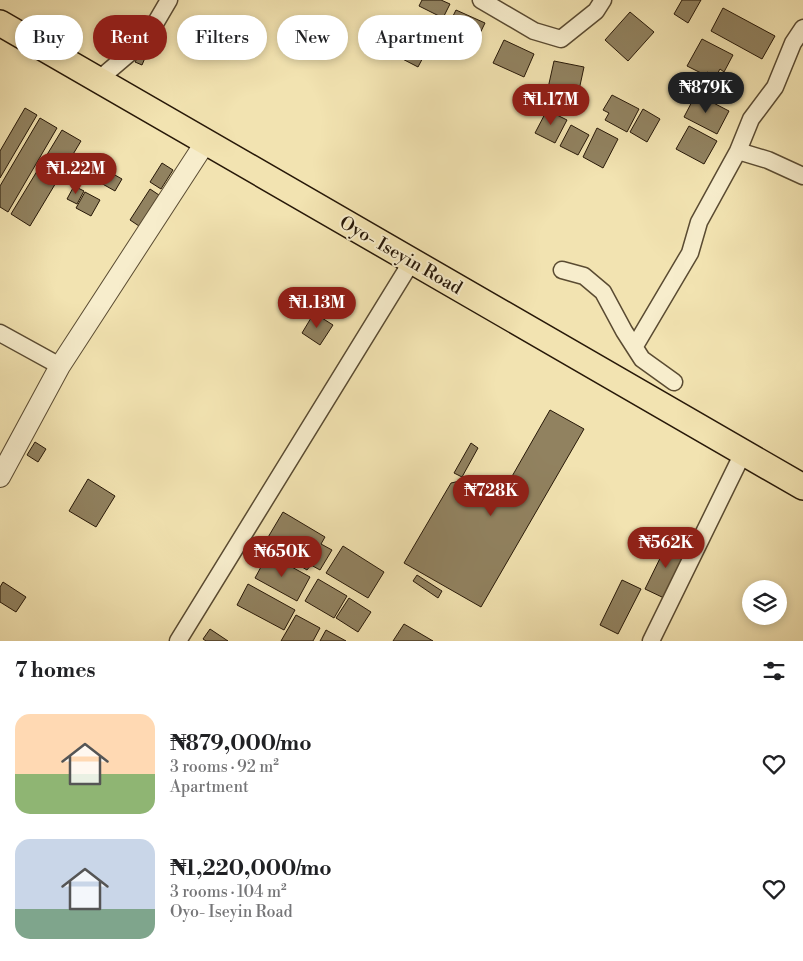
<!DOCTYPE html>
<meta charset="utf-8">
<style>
:root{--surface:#fff;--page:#f6f6f6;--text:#202124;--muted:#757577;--accent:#8f2418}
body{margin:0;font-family:"Libre Bodoni",serif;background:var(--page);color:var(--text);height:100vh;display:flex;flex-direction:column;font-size:19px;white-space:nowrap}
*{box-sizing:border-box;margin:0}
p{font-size:16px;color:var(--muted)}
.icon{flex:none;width:28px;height:28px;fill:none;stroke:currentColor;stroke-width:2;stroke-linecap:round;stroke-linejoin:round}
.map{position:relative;height:641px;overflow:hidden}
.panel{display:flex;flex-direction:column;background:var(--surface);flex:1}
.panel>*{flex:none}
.hud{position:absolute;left:15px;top:15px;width:500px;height:45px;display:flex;gap:10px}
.tools{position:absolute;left:742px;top:580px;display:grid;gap:10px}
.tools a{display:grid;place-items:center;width:45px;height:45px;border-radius:50%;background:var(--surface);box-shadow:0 2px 8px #0003;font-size:25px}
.price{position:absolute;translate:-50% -42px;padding:0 11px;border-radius:18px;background:var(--accent);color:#fff;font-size:16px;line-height:32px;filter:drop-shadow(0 1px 2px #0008)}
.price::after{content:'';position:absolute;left:50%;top:30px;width:15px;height:11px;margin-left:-8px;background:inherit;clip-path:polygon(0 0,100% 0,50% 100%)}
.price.selected{background:#222;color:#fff}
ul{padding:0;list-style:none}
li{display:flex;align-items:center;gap:15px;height:125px;padding:0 15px}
li span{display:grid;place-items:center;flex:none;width:140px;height:100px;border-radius:15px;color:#555}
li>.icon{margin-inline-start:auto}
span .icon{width:60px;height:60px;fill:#fffc;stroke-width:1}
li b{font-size:21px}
h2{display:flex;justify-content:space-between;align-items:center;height:60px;padding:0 15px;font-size:21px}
.pill{padding:0 18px;border-radius:22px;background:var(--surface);box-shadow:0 2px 8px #0003;font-size:18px;line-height:45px}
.pill.selected{background:var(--accent);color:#fff}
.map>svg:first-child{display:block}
</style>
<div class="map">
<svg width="803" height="641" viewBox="0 0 803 641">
<rect width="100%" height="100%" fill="#f2e3b1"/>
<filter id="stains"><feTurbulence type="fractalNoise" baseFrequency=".004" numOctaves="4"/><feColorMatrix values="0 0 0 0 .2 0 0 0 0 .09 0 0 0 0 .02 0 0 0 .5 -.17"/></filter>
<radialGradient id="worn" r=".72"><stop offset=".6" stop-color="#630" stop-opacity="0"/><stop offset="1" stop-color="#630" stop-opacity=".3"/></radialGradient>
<!-- building -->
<path fill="#918260" stroke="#271808" d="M422 0H441L450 4 443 18 419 6Z
M682 0H701L688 23 674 14Z
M723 8 775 36 762 59 711 31Z
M456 10 485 23 470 54 441 40Z
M630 12 654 32 628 61 605 40Z
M401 29 433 45 430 51 427 50 418 67 389 52Z
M110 30 118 34 115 41 107 36Z
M702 39 733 55 724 72 720 69 716 76 707 72 705 75 687 66Z
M504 40 534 54 524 77 493 63Z
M139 55 145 58 142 65 135 62Z
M554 61 584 67 576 104 546 97Z
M696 94 729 111 717 134 684 117Z
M612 95 639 109 627 132 605 120 609 113 603 110Z
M25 108 37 115 0 178V151Z
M643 109 660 119 647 142 630 132Z
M547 110 567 120 555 143 535 133Z
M40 118 57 128 8 212 0 207V186Z
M571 125 589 135 578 155 560 146Z
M689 126 717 141 704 164 676 149Z
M597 128 618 139 603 168 583 157Z
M62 130 81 141 30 226 11 214Z
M162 163 173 170 161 189 150 182Z
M106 170 122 179 115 191 99 182Z
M74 186 84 191 77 204 67 199Z
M150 189 159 195 139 226 130 220Z
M85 192 100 200 91 216 76 208Z
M314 313 333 325 320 345 302 333Z
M550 410 584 429 481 607 404 563 451 483 473 478 491 489 495 506Z
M35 442 46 449 38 462 27 455Z
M471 443 478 448 462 477 454 473Z
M88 479 115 496 96 527 69 511Z
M283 512 325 537 321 544 332 550 320 570 311 565 307 570 264 544Z
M669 540 688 549 664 598 645 589Z
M343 546 384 572 368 598 326 573Z
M268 554 310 577 297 601 255 578Z
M417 575 442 591 438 598 413 581Z
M318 579 347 596 334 618 305 601Z
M622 580 641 589 618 634 600 625Z
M3 582 26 597 16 612 0 602V587Z
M248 584 295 610 284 630 237 605Z
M349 598 371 612 358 632 336 618Z
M296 615 320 628 313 641H281Z
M404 624 433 641H393Z
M210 629 228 641H206L203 639Z
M326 630 346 641H320Z"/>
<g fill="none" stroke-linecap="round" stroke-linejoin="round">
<defs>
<path id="minor" d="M481 0 534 31 561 39 596 11 603 0
M98 80 138 46 152 29 169 0
M738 151 768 160 803 176
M562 270 584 276 603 292 624 331 642 359 674 382
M0 333 60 366
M635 346 690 253 699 222 738 151 751 119 775 87 793 43 803 28
M178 641 412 261
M651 641 743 453"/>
<path id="tertiary" d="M0 477 60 366 205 143"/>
<path id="primary" d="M0 23 803 487"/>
</defs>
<!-- minor casing -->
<use href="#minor" stroke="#5a4b32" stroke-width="19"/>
<!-- tertiary casing -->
<use href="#tertiary" stroke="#5a4b32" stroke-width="22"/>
<!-- primary casing -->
<use href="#primary" stroke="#271808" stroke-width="28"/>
<!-- minor -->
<use href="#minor" stroke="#f7edcc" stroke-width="16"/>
<!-- tertiary -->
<use href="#tertiary" stroke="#f7edcc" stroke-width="20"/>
<!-- primary -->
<use href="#primary" stroke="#f2e3b1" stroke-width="25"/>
</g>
<g text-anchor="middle" stroke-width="4" stroke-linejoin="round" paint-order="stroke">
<!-- street labels -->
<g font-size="18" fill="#271808" stroke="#f7edcc">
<text transform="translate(401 255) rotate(30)" y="6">Oyo- Iseyin Road</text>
</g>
</g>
<rect width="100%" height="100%" filter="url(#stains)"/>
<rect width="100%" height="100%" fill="url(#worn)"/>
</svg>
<div class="tools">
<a><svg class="icon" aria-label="layers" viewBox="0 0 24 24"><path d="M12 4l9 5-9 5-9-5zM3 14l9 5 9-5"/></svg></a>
</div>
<b class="price selected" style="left:706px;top:114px">₦879K</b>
<b class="price" style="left:551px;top:126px">₦1.17M</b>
<b class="price" style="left:76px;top:195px">₦1.22M</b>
<b class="price" style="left:317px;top:329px">₦1.13M</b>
<b class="price" style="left:491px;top:517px">₦728K</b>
<b class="price" style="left:666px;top:569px">₦562K</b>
<b class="price" style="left:282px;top:578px">₦650K</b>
<div class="hud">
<a class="pill">Buy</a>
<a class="pill selected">Rent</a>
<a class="pill">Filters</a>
<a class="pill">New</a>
<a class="pill">Apartment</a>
</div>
</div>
<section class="panel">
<h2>7 homes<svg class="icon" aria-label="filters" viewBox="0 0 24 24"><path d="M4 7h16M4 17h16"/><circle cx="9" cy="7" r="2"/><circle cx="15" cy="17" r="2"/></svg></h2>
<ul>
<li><span style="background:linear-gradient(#ffd9b3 60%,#8fb573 0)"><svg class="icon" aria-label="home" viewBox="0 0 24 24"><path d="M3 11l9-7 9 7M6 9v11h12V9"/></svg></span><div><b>₦879,000/mo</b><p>3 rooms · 92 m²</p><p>Apartment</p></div><svg class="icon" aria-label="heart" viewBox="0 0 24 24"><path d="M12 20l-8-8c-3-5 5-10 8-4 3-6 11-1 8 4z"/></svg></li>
<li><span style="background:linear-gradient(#c9d6e8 70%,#7fa58c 0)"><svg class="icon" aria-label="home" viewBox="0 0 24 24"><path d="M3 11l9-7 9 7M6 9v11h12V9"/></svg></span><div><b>₦1,220,000/mo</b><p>3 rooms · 104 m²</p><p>Oyo- Iseyin Road</p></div><svg class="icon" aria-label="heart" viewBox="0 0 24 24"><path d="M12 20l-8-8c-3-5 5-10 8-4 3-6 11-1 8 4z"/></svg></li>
</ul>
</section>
